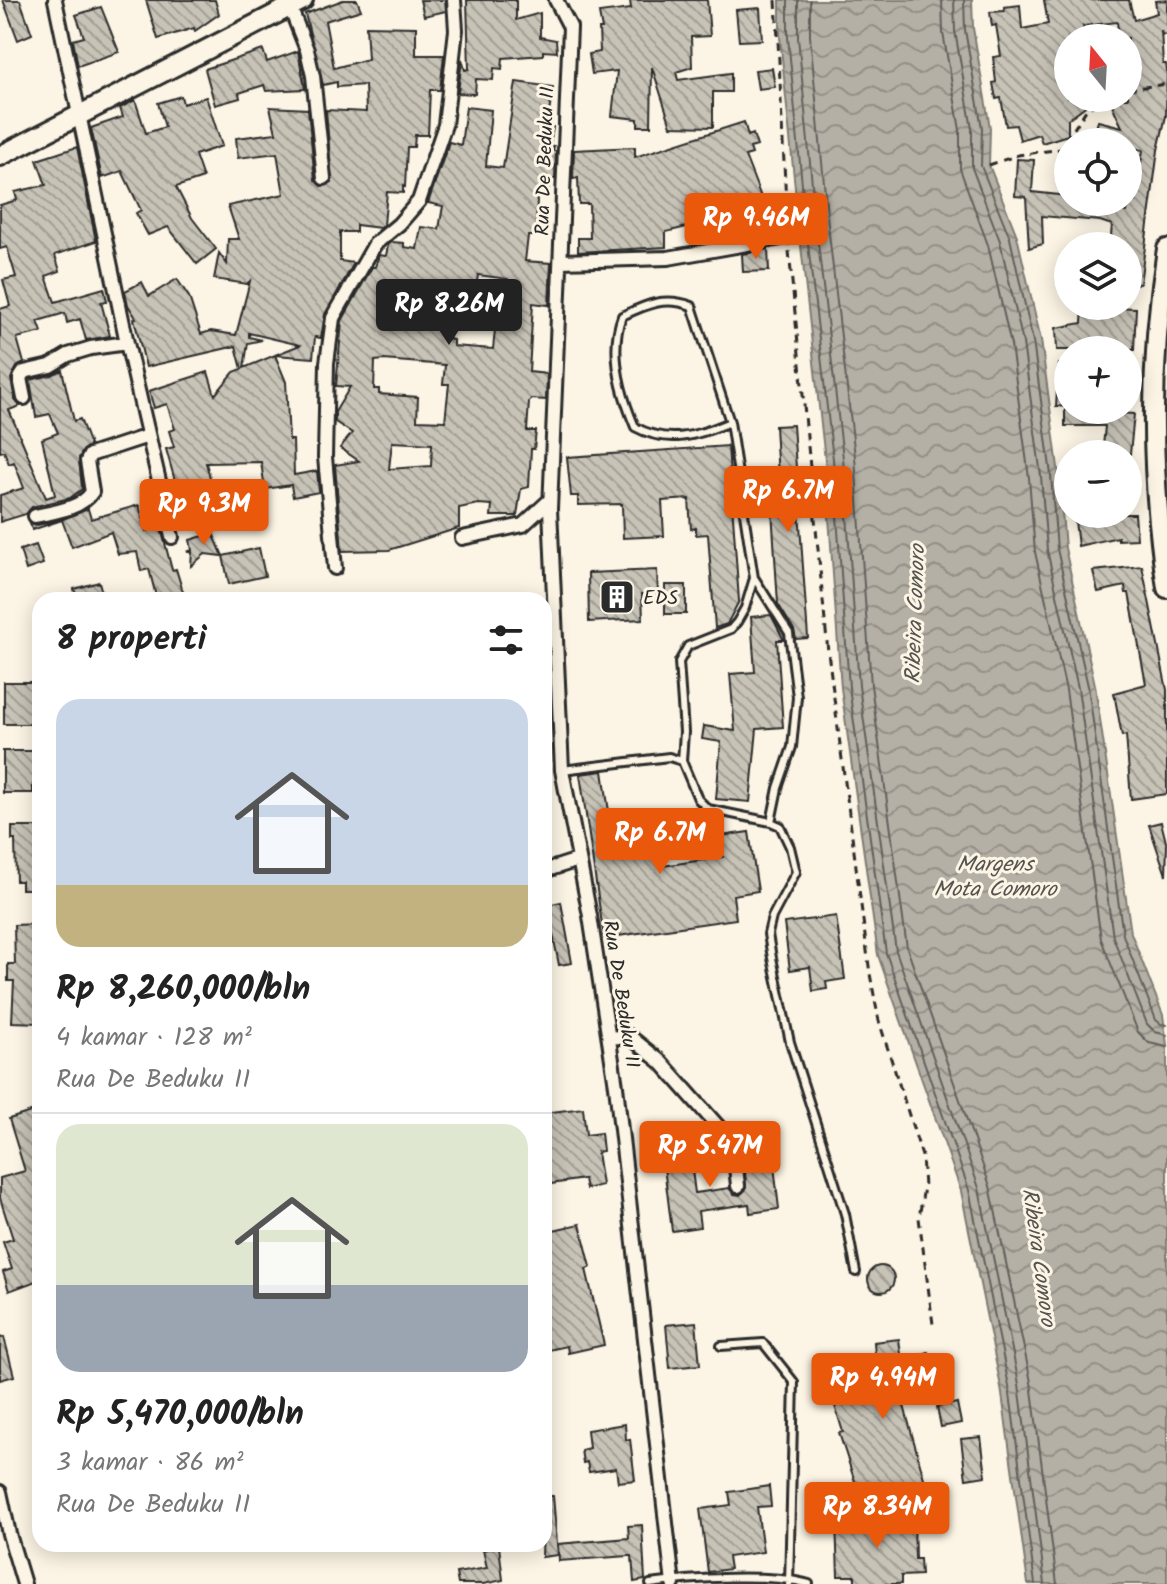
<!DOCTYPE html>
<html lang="id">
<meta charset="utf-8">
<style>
:root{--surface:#fff;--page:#f6f6f6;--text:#222;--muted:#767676;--line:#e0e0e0;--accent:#ea580c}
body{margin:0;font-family:Kalam,sans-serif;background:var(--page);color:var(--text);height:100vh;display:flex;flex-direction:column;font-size:30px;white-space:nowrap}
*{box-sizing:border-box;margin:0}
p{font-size:26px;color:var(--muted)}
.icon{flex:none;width:44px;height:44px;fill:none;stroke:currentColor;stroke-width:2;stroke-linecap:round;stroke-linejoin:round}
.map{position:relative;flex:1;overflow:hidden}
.sheet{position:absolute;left:32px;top:592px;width:520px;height:960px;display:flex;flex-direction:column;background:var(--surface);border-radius:24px;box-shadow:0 4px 20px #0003}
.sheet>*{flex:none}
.needle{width:52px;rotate:342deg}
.buttons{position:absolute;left:1054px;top:24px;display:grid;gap:16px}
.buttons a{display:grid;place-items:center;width:88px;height:88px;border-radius:50%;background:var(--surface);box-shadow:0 4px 20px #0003;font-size:40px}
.price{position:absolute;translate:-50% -68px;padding:0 18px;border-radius:8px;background:var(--accent);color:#fff;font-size:26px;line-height:52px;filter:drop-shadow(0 2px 4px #0008)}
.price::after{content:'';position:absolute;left:50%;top:48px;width:24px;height:18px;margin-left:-12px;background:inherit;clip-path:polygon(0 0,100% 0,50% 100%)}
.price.current{background:#222;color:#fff}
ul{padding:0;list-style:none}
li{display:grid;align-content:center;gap:16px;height:424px;padding:0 24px}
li+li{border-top:2px solid var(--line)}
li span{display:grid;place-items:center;height:248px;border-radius:24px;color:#555}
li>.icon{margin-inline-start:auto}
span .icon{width:144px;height:144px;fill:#fffc;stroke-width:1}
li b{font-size:34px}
h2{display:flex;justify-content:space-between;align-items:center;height:96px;padding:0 24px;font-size:34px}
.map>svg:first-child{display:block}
</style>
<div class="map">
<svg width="1167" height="1584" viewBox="0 0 1167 1584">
<defs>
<pattern id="water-waves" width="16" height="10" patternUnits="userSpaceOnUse" patternTransform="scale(2)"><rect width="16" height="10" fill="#b4b0a5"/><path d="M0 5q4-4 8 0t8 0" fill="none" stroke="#938f87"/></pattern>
<pattern id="building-back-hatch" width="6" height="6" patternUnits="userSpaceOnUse" patternTransform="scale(2)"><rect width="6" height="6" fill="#c8c3b7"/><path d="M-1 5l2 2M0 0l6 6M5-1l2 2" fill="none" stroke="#a39f95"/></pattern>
</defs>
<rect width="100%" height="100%" fill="#fcf5e5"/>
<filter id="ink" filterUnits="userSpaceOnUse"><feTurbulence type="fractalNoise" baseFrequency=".0125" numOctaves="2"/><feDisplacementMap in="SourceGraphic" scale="16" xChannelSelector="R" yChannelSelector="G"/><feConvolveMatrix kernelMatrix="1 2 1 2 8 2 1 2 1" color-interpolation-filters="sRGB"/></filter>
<g filter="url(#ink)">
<!-- water -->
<path fill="url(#water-waves)" stroke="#7d7b74" stroke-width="2" d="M780 0H972L973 28 990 128 989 165 1017 236 1041 340 1059 475 1065 548 1095 685 1131 933 1163 1015 1167 1045V1584H1028L1001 1387 961 1191 878 955 841 688 825 460 799 228 780 37Z"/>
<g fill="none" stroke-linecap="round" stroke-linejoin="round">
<!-- shore -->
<path stroke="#62605c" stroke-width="2" d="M788 0V37L806 227 833 459 849 687 886 953 969 1190 1009 1386 1035 1584
M798 0V37L816 226 843 458 859 686 896 951 979 1188 1019 1384 1045 1584
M810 0V36L828 225 855 457 871 685 907 948 990 1186 1031 1382 1057 1584
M942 0 943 33 960 130V169L988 245 1011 345 1029 478 1035 552 1066 690 1101 939 1138 1032 1149 1043 1167 1047
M954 0 955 31 972 129V168L1000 241 1023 343 1041 476 1047 550 1078 688 1113 937 1147 1024 1155 1032 1167 1035
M964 0 965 30 982 128 981 166 1010 238 1033 341 1051 475 1057 549 1088 686 1123 935 1156 1020 1161 1024 1167 1025"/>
</g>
<!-- building -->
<path fill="url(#building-back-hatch)" stroke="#2b2b2b" stroke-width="2" fill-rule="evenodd" d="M3 0H20L32 34 18 40Z
M146 0H215L219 14 195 31 194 28 158 39Z
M343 0H357L361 10 325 21 334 68 368 59 366 26 416 27V55H444L440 90H430L428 135H415L414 147H407L405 187 403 186V193L387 192 384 225 380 228 356 225V232H340V261L354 263 325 314 321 338 315 337 313 358 275 355 300 345 249 333V337L262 340 248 343 244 368 275 355 286 382 289 440H293L294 475 317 471 319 492 293 497 291 485 265 489 261 462 206 463 214 492 202 495 200 489 179 495 166 449 174 447 169 431 175 429 167 404 154 408 149 391 208 372 215 395 234 372 242 369 236 346 146 367 134 319 136 318 128 305 125 291 142 282 149 296 177 279 189 297 201 334 211 331 236 335 250 281 247 284 214 279 219 253 227 264 228 239H239L228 206 284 194 277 153 238 158 236 138 276 133 270 107 308 109 315 180 321 186 332 182 326 110 366 112 365 85 337 87V82L323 85 305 14Z
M420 0H445L446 11 424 16Z
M467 0H516V20L540 13V37L556 40 557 52 543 51V55L503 58 502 69 494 68 493 80 476 79 475 94 458 93 462 59 465 70 469 69Z
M630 0H707L710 36 691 37 692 67 676 72 678 80 731 73V92H713V127L671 126 652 67 651 126H638V119L612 116 617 71 592 74 589 54 600 52 599 29H602L599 13 631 9Z
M1044 0H1129L1134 20 1157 13 1155 1 1167 0V34L1162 35 1161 30 1163 64H1166L1167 70 1166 116 1158 150 1140 284 1128 283V246H1110L1112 225 1100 221 1042 216 1043 244 1029 248 1026 197 1015 196 1017 159 1034 160 1032 192 1068 196V202H1101L1100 206 1127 212 1129 201 1135 202 1143 150 1128 147V142H1092L1098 121 1122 127 1109 98H1128V38H1119L1117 22 1083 26 1086 36 1068 38V98H1096L1068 119V135L1042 143 1039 134 1020 140 1016 125 1006 126 1001 98 996 99 993 83 996 82 993 57 1001 56 996 25 992 26 990 12 1004 11V7L1020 5 1022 29 1048 24Z
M101 7 119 52 78 66 73 40 84 37 76 15Z
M760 8 762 40 739 41 736 10Z
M263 50 267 62 298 51 305 89 266 91 264 85 239 93 240 98 215 105 205 69Z
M772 68 775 87 758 89 755 70Z
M516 82 553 87 547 126 553 127 550 146H554L553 151H556L555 179 549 180 548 196H537L536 236H528L525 261 551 263 549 305 533 303 529 372 547 374 546 400 531 399 529 402 527 431H536L534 449H531L529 487 521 489 517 516H491L492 505 478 504 459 508V528L389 550 342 551 335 465 359 461 340 448 352 433 335 422V412L350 387 336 386 342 321 372 267H375L379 255 386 256 388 245 392 242 404 243V247L417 249 421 227 439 229 443 206 428 203 449 142 461 145 466 107 491 110 486 166 503 168ZM478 275 508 279 506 304 502 303 500 330H495L493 349 453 346V340L449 339 455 296 474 299ZM384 360 445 365 443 384H449L445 421 417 420 418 397 379 394V389H374L375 361ZM392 442 432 444 431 466 389 469Z
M181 96 183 104 206 97 222 146 195 155 203 178 176 187 192 218 216 249 197 264 168 227 148 235 136 213 141 210 122 171 102 178 91 128 123 117 120 108 135 100 146 133 165 127 158 103Z
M744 122 748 136 753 134 757 146 750 148 752 154 745 156 766 210 715 224 720 240 700 243 695 225 666 232V247L578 252V238H590L589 204H579L578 178 573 179 574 150 635 147V157Z
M77 147 96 241 55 255 60 271 46 276 55 302 104 288 107 301 101 302 110 336 86 340 80 319 67 323 65 313 38 321 42 332 17 338 24 363 17 367 11 379 15 400 20 406 9 410 46 498 55 495 42 439 58 433 50 414 36 417 30 380 52 375 62 370 74 421 80 419 90 445 84 449 79 458 82 489 70 498 32 507 26 514 0 522V495L24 488 14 462 9 464 4 451 0 452V309L10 306 3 280 16 277 7 247 0 249V205L17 200 15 192 46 185 37 160Z
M768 249 769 271 743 272 742 254Z
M1083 306 1136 308 1134 350H1057L1056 328 1082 323Z
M1059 364H1068V407L1056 406Z
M1065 410H1101V412L1134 414 1130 454H1108V446H1103L1105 426H1065Z
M793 425 808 638 796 639 794 630 778 604 770 478H778L775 426Z
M728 446 739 601 727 624 715 628 708 534 696 535V528L691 529 689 499 662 501 664 536 623 538 622 504 578 505V496H571L567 457Z
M262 484 267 506 226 516 223 502 246 497 243 488Z
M139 505 146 531 161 528 172 570 176 569 184 595 169 600H157L149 569 141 571 137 552 118 554 111 532 72 547 62 520 32 530 30 523 37 525 61 520 88 509 91 519Z
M1089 514H1135L1137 539 1118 540V537L1078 546 1075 521 1090 519Z
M213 533 223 556 205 554 191 566 192 552H187L192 550 190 540Z
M36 545 43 564 26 570 20 550Z
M259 548 265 576 229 584 223 556Z
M1142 566 1167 690V794L1131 799 1126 735 1122 736 1114 693 1146 684 1129 593H1126L1125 586 1098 592 1093 571Z
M657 570 658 594H642L643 619 589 622 588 573Z
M99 582 104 600H77L74 589Z
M665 585H686V614H665Z
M771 615 784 640H777L783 727 757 729 750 802 716 799 721 742 702 739 704 726 735 731 730 674 755 672 751 617Z
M4 682H34V691H37V703H40V716H34V724H4Z
M3 751H33V760H36V771H39V784H33V793H3Z
M603 771 613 839 657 833 662 866 723 857 720 836 749 832 758 891 733 895 736 919 604 938 580 774Z
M1161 822 1167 846 1166 875 1149 825Z
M12 827H40V889H21V881H16L15 840H12Z
M561 902 572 963 559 965 547 905Z
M836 916 845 979 826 982 827 989 813 991 810 967 790 970 784 923Z
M40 924V1023L12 1022 14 981H8V964H15L14 925Z
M583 1108 586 1135 601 1133 603 1151 597 1152 602 1185 586 1189 584 1179 544 1185V1113Z
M40 1109V1266L34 1267 39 1280 9 1291 3 1272 12 1269 3 1242 13 1239 0 1198V1178L25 1171 9 1119Z
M688 1139 695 1193 729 1188 734 1194 740 1195 746 1189 745 1170 774 1166 779 1209 750 1213 749 1204 698 1211 700 1227 672 1231 661 1143Z
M580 1224 591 1267 586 1269 604 1345 568 1353 567 1346 544 1351V1232Z
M868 1279a13 13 0 1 1 26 0a13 13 0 1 1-26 0Z
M696 1322 700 1365 670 1368 666 1325Z
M4 1337 14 1376 0 1380V1338Z
M899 1339 902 1362 928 1352 937 1378 900 1391 925 1482 882 1493 883 1496 862 1503 839 1433 843 1432 835 1406 860 1399 851 1362 875 1356 874 1342Z
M957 1403 961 1423 941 1427 937 1407Z
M625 1424 626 1440 630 1439 635 1480 618 1482 616 1468 589 1472 587 1462 583 1463 581 1450 589 1448 587 1430Z
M981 1437 986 1476 966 1479 961 1439Z
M769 1486 771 1506 757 1507 763 1552 728 1557 730 1569 708 1572 700 1509 731 1505 729 1492Z
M544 1496H553L558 1555 542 1557Z
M914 1518 915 1559H920L921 1575 901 1576V1584H855V1576H838L836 1521Z
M642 1525 645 1580 634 1582 632 1556H629L559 1561 558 1544 629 1538 628 1526Z
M499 1546 503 1580 483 1584H458L456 1573 487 1568 483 1550Z"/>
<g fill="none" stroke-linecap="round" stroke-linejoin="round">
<defs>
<path id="lane" d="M755 579 789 633 797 697 792 747 778 788 771 822
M682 761 684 732 679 662 688 646 731 629 737 622 745 608 754 578 730 422 692 306C665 296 647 304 622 316 609 351 621 394 635 427 668 445 697 436 730 422
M562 770 669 757 682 761 698 799 708 809 771 822 780 826 790 847 796 872 772 917 768 934 772 958 790 1042 845 1214 856 1272
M721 1346 763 1343 794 1382 789 1584
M650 1584C691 1578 771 1573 809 1584"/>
<path id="street" d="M55 0 127 343 172 537
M556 0 570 27 550 509 562 770 590 916 616 1086 673 1584
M290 7 307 50 313 76 324 178
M561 261 668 258 787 237
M24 398 20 378 24 372 50 366 68 355 91 348 127 343
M35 516C54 512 81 509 92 492L87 461 90 455 148 436
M462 538 523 525 550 500
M335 568 325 457 327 363 333 318 375 244 399 224 419 201 445 125 456 30 454 0
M544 871 578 860
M609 1038 629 1036 661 1062 730 1140 735 1157 738 1186
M0 1492 9 1534 24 1584"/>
<path id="primary" d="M0 156 303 0
M1167 249C1149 365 1150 473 1167 588"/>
</defs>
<!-- lane casing -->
<use href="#lane" stroke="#2b2b2b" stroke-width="12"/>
<!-- street casing -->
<use href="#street" stroke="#2b2b2b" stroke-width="18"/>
<!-- primary casing -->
<use href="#primary" stroke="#2b2b2b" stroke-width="24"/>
<!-- path -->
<path stroke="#2b2b2b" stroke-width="3" stroke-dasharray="8 6" stroke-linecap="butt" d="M776 0 787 224
M1128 89 1167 84
M989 165 1018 155 1061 149 1086 110 1105 98
M789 251 828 652 870 974 879 1021 922 1156 924 1187 919 1218 933 1324"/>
<!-- lane -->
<use href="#lane" stroke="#fcf5e5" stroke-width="6"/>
<!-- street -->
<use href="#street" stroke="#fcf5e5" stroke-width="12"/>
<!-- primary -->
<use href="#primary" stroke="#fcf5e5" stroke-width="18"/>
</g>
</g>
<!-- icons -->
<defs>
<symbol id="building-square" viewBox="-11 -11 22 22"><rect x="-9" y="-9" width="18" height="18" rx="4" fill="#2b2b2b" stroke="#fcf5e5"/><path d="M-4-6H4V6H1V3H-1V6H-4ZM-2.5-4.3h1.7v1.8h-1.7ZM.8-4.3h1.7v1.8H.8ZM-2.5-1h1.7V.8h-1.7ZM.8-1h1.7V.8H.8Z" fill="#fff"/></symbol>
</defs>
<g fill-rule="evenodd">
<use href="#building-square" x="597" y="577" width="40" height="40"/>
</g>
<g text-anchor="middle" stroke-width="6" stroke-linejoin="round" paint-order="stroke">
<!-- street labels -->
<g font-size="20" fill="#2b2b2b" stroke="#fcf5e5">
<text transform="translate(544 161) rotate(-88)" y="7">Rua De Beduku II</text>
<text transform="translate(622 994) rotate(81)" y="7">Rua De Beduku II</text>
</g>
<!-- poi labels -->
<g font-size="20" fill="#2b2b2b" stroke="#fcf5e5" text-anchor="start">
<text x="643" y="604">EDS</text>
</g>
<!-- water labels -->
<g font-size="22" font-style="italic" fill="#545350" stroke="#fcf5e5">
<text transform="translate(914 614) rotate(-88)" y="8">Ribeira Comoro</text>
<text x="995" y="871">Margens<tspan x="995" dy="25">Mota Comoro</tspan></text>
<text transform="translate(1040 1257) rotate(82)" y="8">Ribeira Comoro</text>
</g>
</g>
</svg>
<div class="buttons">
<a><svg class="needle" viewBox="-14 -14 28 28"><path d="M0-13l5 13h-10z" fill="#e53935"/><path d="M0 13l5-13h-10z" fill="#767676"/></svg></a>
<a><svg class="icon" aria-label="locate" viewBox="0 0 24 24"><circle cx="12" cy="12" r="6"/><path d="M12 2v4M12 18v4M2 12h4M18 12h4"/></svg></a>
<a><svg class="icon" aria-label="layers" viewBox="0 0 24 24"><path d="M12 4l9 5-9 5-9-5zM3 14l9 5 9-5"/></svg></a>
<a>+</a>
<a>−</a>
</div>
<b class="price" style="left:756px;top:261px">Rp 9.46M</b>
<b class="price current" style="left:449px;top:347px">Rp 8.26M</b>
<b class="price" style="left:788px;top:534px">Rp 6.7M</b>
<b class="price" style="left:204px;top:547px">Rp 9.3M</b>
<b class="price" style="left:660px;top:876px">Rp 6.7M</b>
<b class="price" style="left:710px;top:1189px">Rp 5.47M</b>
<b class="price" style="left:883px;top:1421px">Rp 4.94M</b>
<b class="price" style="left:877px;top:1550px">Rp 8.34M</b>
<section class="sheet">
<h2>8 properti<svg class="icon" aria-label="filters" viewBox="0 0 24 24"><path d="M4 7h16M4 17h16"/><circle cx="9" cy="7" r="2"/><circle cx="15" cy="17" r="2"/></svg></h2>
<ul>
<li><span style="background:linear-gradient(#c9d6e8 75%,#c2b280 0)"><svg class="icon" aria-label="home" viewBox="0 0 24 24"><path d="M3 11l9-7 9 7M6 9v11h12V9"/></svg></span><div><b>Rp 8,260,000/bln</b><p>4 kamar · 128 m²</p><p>Rua De Beduku II</p></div></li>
<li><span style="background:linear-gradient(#dfe7d0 65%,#9aa5b1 0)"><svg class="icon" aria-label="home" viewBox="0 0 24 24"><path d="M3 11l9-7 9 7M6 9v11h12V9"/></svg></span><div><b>Rp 5,470,000/bln</b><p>3 kamar · 86 m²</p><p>Rua De Beduku II</p></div></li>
</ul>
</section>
</div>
